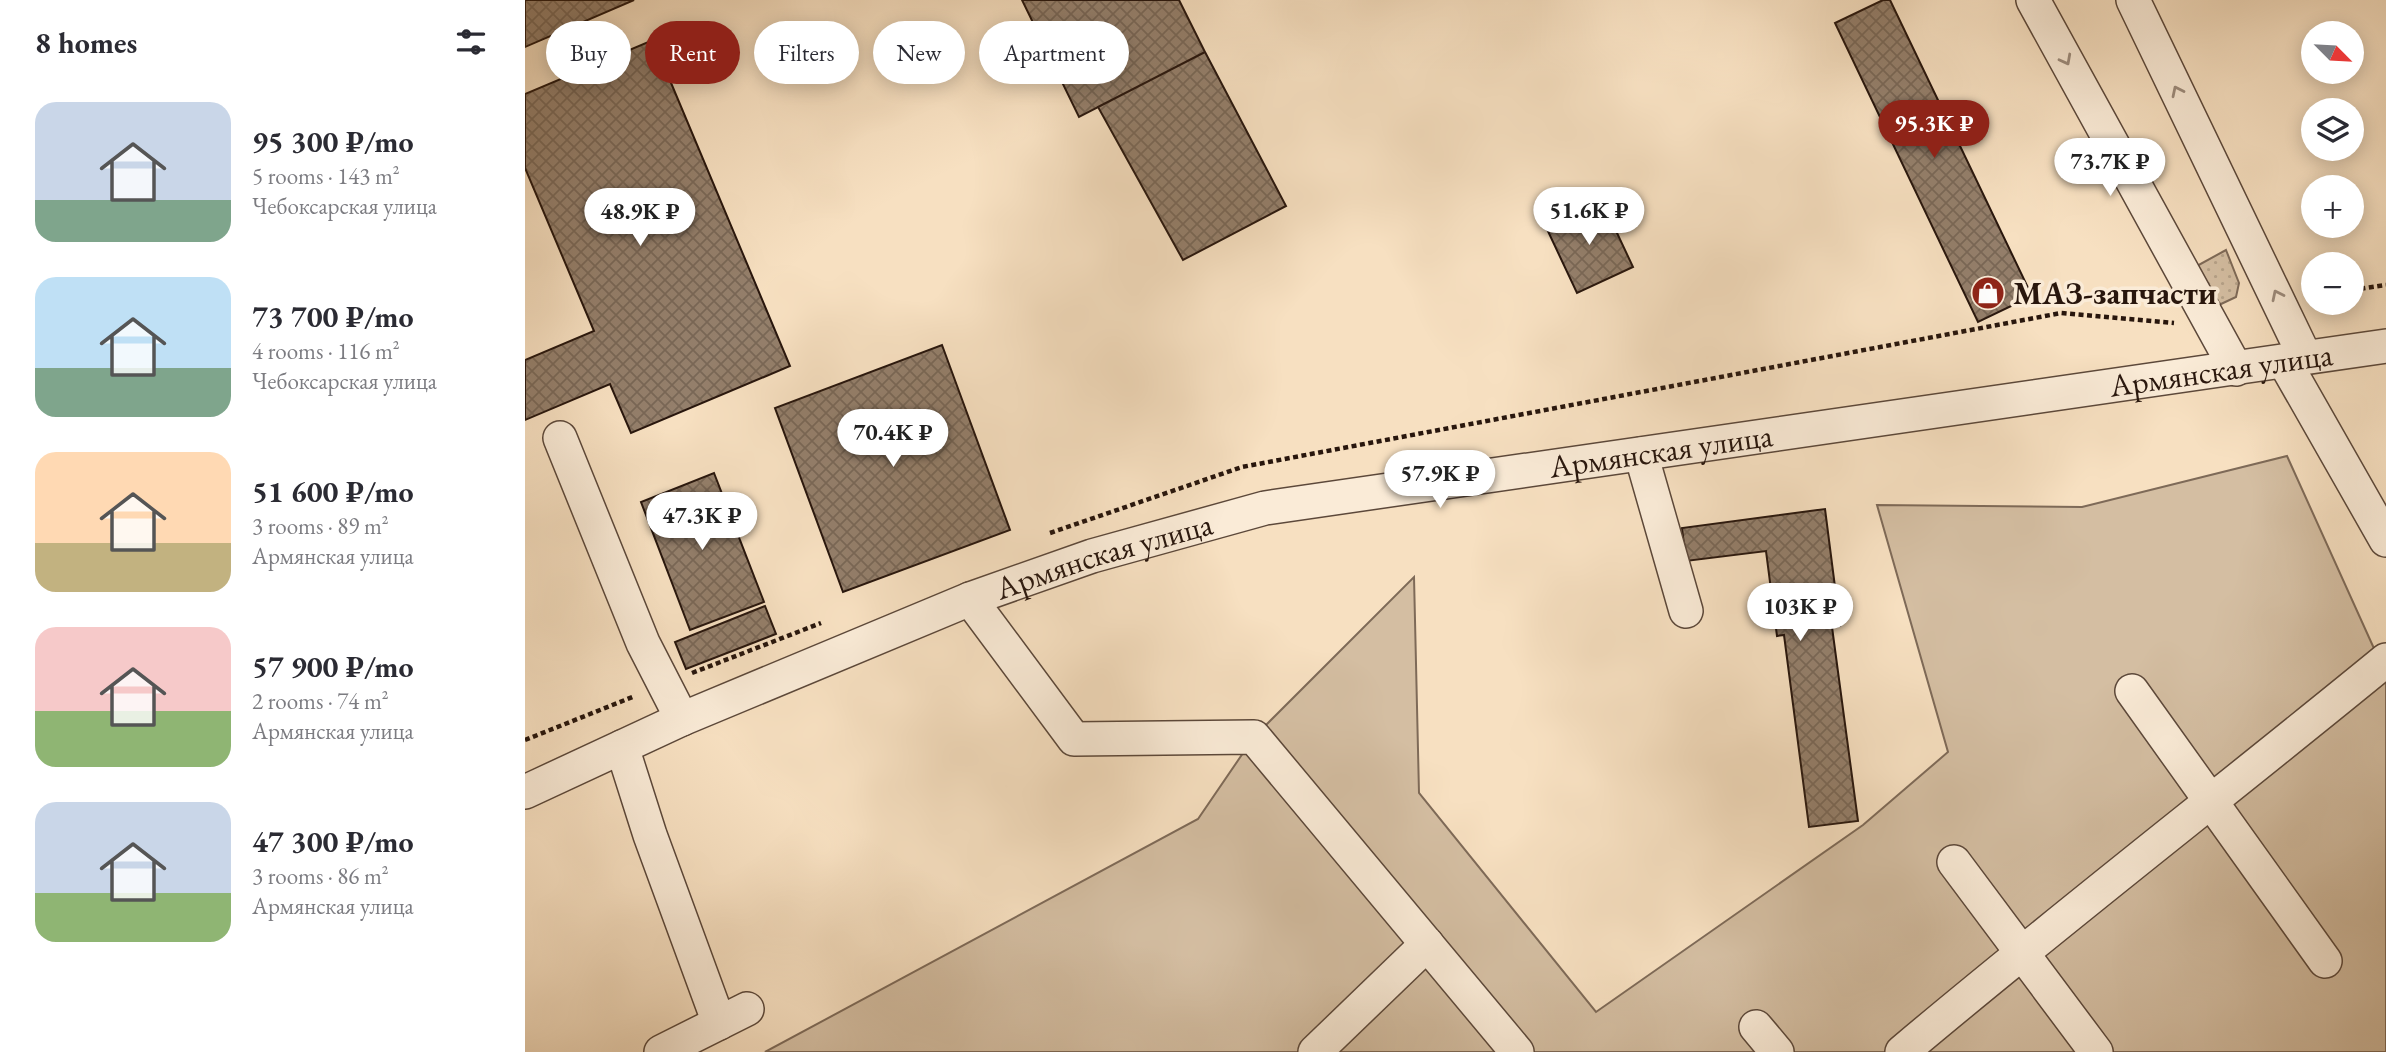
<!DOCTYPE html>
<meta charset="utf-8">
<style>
:root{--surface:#fff;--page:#f2f2f3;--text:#2b2b33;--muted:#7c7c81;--accent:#8f2418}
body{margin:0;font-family:"EB Garamond",serif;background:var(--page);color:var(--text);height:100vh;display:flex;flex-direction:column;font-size:26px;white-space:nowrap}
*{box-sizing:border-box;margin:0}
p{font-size:23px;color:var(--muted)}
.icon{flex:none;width:38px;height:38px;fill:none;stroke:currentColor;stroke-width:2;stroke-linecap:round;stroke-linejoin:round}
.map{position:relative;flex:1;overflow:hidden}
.drawer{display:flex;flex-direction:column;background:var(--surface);width:525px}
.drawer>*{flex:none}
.hud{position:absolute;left:21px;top:21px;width:665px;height:63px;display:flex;gap:14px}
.needle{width:46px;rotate:114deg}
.fabs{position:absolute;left:1776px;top:21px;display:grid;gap:14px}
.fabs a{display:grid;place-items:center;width:63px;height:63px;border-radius:50%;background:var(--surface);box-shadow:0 4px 18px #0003;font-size:35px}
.price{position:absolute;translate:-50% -60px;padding:0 16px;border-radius:24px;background:#fff;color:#222;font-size:23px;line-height:46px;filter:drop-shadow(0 2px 4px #0008)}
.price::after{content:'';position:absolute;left:50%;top:42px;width:21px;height:16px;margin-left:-10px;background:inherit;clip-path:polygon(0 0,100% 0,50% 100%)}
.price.selected{background:var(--accent);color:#fff}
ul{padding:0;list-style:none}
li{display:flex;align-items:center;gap:21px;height:175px;padding:0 35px}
li span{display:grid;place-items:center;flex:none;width:196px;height:140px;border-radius:21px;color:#555}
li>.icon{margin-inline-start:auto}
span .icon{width:84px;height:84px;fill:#fffc;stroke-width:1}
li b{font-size:30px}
h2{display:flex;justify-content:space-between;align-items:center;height:84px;padding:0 35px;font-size:30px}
.chip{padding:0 24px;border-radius:32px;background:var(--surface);box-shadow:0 4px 18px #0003;font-size:24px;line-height:63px}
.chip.selected{background:var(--accent);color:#fff}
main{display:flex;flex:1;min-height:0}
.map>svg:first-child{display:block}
</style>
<main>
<section class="drawer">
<h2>8 homes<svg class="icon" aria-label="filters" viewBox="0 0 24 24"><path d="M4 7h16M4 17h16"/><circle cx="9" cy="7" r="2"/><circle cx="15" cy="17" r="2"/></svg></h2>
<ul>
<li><span style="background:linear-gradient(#c9d6e8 70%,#7fa58c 0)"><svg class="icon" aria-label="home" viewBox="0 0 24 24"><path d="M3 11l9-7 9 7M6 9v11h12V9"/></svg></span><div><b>95 300 ₽/mo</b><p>5 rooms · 143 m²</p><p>Чебоксарская улица</p></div></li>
<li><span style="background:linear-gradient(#bfe0f5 65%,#7fa58c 0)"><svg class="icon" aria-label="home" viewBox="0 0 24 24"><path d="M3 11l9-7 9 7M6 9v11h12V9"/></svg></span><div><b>73 700 ₽/mo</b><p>4 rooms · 116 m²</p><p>Чебоксарская улица</p></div></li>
<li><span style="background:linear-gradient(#ffd9b3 65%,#c2b280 0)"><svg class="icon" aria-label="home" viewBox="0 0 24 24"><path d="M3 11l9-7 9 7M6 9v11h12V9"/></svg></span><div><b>51 600 ₽/mo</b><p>3 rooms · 89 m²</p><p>Армянская улица</p></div></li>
<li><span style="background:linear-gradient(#f6c9c9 60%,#8fb573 0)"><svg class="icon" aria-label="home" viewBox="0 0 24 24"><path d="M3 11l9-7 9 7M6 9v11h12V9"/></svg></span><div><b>57 900 ₽/mo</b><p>2 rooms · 74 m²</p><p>Армянская улица</p></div></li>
<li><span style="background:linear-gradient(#c9d6e8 65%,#8fb573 0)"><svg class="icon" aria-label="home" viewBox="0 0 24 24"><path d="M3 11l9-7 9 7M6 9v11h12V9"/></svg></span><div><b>47 300 ₽/mo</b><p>3 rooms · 86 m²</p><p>Армянская улица</p></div></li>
</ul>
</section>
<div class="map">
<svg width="1861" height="1052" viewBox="0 0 1861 1052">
<defs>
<pattern id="grass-dots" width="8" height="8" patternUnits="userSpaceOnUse" patternTransform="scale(1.75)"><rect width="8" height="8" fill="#d4bea2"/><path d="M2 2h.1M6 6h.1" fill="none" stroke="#b6a38a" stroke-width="1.8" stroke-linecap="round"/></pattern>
<pattern id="building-cross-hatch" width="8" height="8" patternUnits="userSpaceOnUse" patternTransform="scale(1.75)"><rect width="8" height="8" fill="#947f6b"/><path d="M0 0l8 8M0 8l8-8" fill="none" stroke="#796756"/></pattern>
</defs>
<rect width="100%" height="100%" fill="#f7e0c1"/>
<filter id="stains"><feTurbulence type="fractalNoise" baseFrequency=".00286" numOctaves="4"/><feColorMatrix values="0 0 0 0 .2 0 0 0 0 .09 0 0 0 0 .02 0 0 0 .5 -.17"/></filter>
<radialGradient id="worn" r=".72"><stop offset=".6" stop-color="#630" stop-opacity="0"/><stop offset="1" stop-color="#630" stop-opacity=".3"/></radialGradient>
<!-- grass -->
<path fill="url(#grass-dots)" stroke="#7e6a58" stroke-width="2" d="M1701 250 1714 283 1711 297 1696 304 1685 297 1670 267Z"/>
<!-- garden -->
<path fill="#d4bea2" stroke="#7e6a58" stroke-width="2" d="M1762 456 1861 675V1052H240L673 819 729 737 889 577 894 793 1071 1012 1338 825 1423 752 1352 505 1557 507Z"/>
<!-- building -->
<path fill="url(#building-cross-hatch)" stroke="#28160d" stroke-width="2" d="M0 0H109L0 47Z
M497 0H654L680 52 554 117Z
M1358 0H1365L1507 296 1453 322 1310 23Z
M128 40 265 366 106 433 85 384 0 420V360L69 331 0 168V94Z
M680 52 761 206 658 260 573 107Z
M1077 201 1108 267 1052 293 1021 227Z
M417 345 485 530 318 592 250 408Z
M189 473 239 602 165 630 116 502Z
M1300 509 1315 626 1307 627 1333 821 1284 827 1259 635 1252 636 1241 551 1161 561 1157 528Z
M240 606 251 634 161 669 150 642Z"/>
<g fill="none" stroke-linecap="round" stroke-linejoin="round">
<defs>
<g id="minor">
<path d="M1508 0 1711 369"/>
<path d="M1608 0 1780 357"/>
<path d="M1759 361 1861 540"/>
<path d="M35 438 118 643 157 719"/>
<path d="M1116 454 1161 611"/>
<path d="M445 599 549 739 729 737 992 1052"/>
<path d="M1607 691 1800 961"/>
<path d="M97 747 125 835 194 1023"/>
<path id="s1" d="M0 792 157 719 445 599 567 556 740 508 1861 346"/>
<path d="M1429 862 1571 1052"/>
<path d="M1231 1027 1252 1052"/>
<path d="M136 1052 222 1009"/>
<path d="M790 1052 902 944"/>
<path d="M1377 1052C1536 918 1700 792 1861 660"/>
</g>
</defs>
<!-- minor casing -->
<use href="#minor" stroke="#5c483a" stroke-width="36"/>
<!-- path -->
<path stroke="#28160d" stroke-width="4.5" stroke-dasharray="5 3.5" stroke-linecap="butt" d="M1827 290 1861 285
M525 533 717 467 1536 313 1649 323
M167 673 296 623
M0 740 110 696"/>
<!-- minor -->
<use href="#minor" stroke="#faebd7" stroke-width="33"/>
</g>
<!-- one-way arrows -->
<defs><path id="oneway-chevron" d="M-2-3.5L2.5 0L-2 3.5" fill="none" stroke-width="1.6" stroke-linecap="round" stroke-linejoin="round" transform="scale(1.75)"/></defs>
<g stroke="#9c8b7c">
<use href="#oneway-chevron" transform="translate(1541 60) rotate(62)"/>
<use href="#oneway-chevron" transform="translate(1652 91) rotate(-116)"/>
<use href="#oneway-chevron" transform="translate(1752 295) rotate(-116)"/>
</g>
<!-- icons -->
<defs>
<symbol id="shop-disc" viewBox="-11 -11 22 22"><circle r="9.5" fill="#8f2418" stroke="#faebd7"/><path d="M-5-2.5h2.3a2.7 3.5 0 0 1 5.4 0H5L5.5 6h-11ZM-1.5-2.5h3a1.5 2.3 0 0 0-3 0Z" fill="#fff"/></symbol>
</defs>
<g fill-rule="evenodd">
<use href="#shop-disc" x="1444" y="274" width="38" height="38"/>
</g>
<g text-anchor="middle" stroke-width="7" stroke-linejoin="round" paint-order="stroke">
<!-- poi labels -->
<g font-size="32" font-weight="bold" fill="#28160d" stroke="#faebd7" text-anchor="start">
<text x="1488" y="304">МАЗ-запчасти</text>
</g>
<!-- street labels -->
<g font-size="32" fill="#28160d" stroke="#faebd7">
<text dy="11" stroke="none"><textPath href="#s1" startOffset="1760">Армянская улица</textPath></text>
<text dy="11" stroke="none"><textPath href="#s1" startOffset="1194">Армянская улица</textPath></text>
<text dy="11" stroke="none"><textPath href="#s1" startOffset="626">Армянская улица</textPath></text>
</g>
</g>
<rect width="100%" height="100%" filter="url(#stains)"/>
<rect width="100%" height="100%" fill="url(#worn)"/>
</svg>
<div class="fabs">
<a><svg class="needle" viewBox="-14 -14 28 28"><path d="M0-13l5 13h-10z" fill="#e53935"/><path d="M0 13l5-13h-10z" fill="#7c7c81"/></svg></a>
<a><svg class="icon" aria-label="layers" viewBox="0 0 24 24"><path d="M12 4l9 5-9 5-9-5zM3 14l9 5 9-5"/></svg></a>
<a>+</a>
<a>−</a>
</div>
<b class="price selected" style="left:1409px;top:160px">95.3K ₽</b>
<b class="price" style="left:1585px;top:198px">73.7K ₽</b>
<b class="price" style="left:1064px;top:247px">51.6K ₽</b>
<b class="price" style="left:115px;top:248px">48.9K ₽</b>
<b class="price" style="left:368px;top:469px">70.4K ₽</b>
<b class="price" style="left:915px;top:510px">57.9K ₽</b>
<b class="price" style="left:177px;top:552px">47.3K ₽</b>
<b class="price" style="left:1275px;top:643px">103K ₽</b>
<div class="hud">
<a class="chip">Buy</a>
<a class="chip selected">Rent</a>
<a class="chip">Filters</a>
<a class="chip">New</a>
<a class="chip">Apartment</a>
</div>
</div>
</main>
